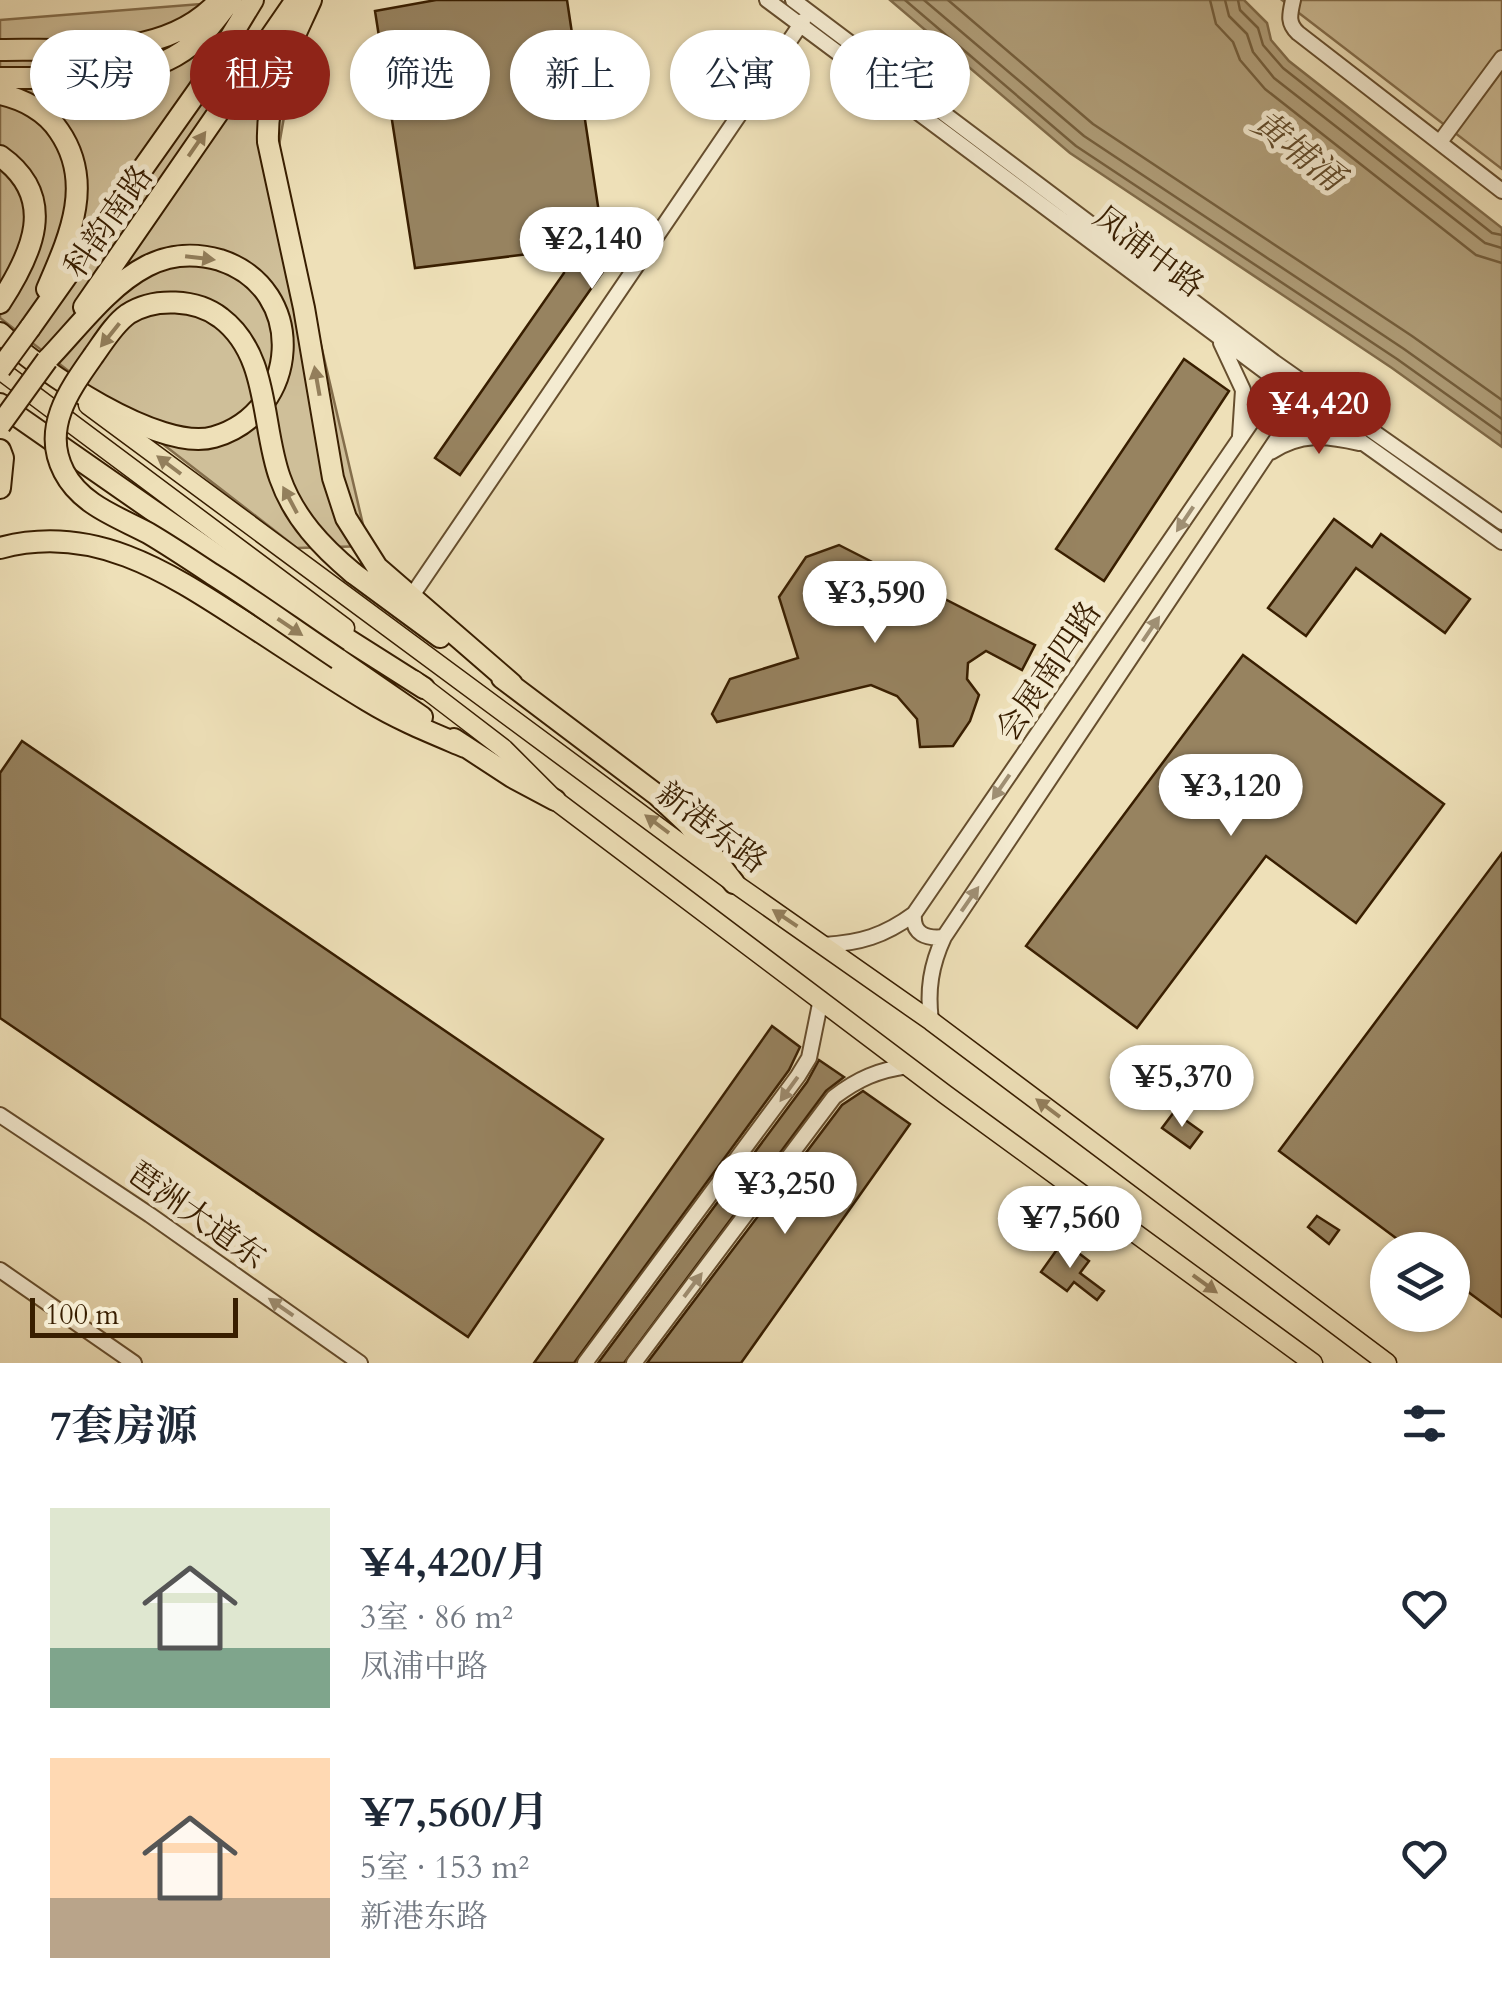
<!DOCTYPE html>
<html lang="zh">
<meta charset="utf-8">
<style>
:root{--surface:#fff;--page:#f2f2f3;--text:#1f2937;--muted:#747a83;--accent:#8f2418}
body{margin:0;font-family:Cardo,"Noto Serif SC",serif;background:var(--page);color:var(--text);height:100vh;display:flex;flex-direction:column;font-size:38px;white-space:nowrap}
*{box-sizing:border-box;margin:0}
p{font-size:32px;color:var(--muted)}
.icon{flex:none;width:55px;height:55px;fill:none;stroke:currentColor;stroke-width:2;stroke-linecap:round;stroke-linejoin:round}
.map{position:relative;height:1363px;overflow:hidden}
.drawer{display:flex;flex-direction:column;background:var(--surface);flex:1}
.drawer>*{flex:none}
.top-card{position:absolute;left:30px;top:30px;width:1000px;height:90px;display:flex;gap:20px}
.fabs{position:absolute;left:1370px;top:1232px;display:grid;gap:20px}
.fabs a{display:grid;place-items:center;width:100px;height:100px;border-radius:50%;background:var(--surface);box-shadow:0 2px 8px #0004;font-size:50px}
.scale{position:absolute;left:30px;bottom:25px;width:208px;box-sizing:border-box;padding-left:10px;border:5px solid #381e00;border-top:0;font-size:28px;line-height:35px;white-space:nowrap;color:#381e00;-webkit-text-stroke:8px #f4ebd1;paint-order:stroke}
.price{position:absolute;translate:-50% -85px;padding:0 22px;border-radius:35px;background:#fff;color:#222;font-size:32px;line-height:65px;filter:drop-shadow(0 2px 5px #0008)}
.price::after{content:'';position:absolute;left:50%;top:60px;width:30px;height:22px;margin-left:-15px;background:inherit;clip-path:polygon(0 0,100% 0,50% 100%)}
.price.active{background:var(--accent);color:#fff}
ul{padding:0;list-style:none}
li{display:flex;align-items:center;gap:30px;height:250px;padding:0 50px}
li span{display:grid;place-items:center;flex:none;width:280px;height:200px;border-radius:0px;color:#555}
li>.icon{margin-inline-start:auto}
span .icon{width:120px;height:120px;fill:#fffc;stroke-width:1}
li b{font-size:42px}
h2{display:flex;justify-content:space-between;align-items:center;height:120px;padding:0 50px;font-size:42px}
.chip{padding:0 35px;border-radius:45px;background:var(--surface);box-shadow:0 2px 8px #0004;font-size:35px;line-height:90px}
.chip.active{background:var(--accent);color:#fff}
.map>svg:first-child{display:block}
</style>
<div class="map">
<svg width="1502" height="1363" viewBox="0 0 1502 1363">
<rect width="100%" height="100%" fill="#eee0b8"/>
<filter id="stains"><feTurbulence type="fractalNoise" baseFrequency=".002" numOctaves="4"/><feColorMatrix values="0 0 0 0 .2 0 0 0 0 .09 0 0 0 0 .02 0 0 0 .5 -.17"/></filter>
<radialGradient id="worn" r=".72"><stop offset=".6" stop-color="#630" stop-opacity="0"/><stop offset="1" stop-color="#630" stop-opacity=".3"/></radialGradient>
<!-- green -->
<path fill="#cfbf99" stroke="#846e4c" stroke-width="2.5" d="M1282 0H1502V169Z
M201 4 291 77 277 157 368 546 297 548 0 318V20Z"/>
<!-- water -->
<path fill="#b09e79" stroke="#806b49" stroke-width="2.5" d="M890 0H1244L1267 23 1271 40 1289 61 1502 228V447L1392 368 1070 153Z"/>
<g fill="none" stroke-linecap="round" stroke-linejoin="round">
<!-- shore -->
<path stroke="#745e3c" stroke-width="2.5" d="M905 0 1076 146 1397 359 1502 434
M924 0 1084 136 1404 349 1502 419
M948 0 1093 124 1412 336 1502 400
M1210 0 1216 24 1233 42 1240 60 1265 89 1476 255 1502 263
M1225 0 1229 16 1247 34 1253 52 1274 78 1485 243 1502 248
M1238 0 1240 10 1258 28 1263 45 1283 68 1492 233 1502 235"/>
</g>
<!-- building -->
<path fill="#978360" stroke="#381e00" stroke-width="2.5" d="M436 0H567L607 266 460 475 435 458 564 273 562 250 415 268 375 11Z
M1184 359 1229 391 1104 581 1056 549Z
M1334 519 1372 547 1381 534 1470 599 1445 633 1356 568 1306 636 1268 608Z
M839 545 1035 645 1022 670 986 651 968 663 967 679 979 695 970 721 953 746 920 747 917 719 897 696 871 685 717 722 712 714 730 679 798 658 779 597 806 557Z
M1243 655 1444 804 1356 923 1266 856 1137 1028 1026 946Z
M22 741 603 1139 468 1337 0 1018V773Z
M1502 853V1317L1452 1280V1250H1412L1279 1151Z
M772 1026 800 1047 789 1070 574 1363H534Z
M819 1060 844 1077 826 1091 624 1363H598L807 1082Z
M863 1091 910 1124 741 1363H647L842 1105Z
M1174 1112 1202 1132 1190 1148 1162 1128Z
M1317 1216 1339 1230 1329 1244 1308 1227Z
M1063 1241 1089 1261 1080 1273 1104 1291 1097 1300 1074 1282 1067 1291 1041 1272Z"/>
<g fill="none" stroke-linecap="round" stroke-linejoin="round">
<defs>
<path id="minor" d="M767 0 1321 413 1502 542
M793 0 1274 362 1502 522
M1293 0C1290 14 1287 23 1298 33L1502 191
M1440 142 1502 58
M1221 343 1243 390 1240 436
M1271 452C1300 433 1326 435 1359 443
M411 597 803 21
M914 914C912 934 926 939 944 937
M824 945C860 943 884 936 914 914L1265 402 1272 395 1294 391
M931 1021C927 990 931 965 944 937L1291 418 1294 408 1289 386
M0 1115 150 1215 360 1363
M0 1270 134 1363
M585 1363 798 1076 809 1058 821 999
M634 1363 834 1097C858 1079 878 1070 908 1066"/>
<path id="major" d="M0 370 345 628
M88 405 734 883 931 1021 1387 1363
M414 680 504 749 555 800 946 1095 1313 1363"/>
<path id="highway" d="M311 0C290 47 266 90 268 142L304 308 333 478 346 518 377 567 512 684
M0 50C70 48 157 60 212 8
M0 78C60 77 140 86 190 46 206 34 218 16 231 0
M0 94C23 99 46 111 59 131 95 183 69 238 47 289
M0 156C59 198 32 254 0 303
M84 307 296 0
M30 328 199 89 253 0
M0 333C38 370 160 453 214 437 300 412 309 289 220 260 196 253 170 254 147 266 108 286 77 329 47 360
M0 404 238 570 424 688
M0 450 3 458 0 488
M0 548C92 523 166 571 240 619 282 646 325 675 368 701 399 720 432 733 465 747
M353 573 440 637
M338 659 422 717
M502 678 657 795 688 824 734 883
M454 739 512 777 555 800"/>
</defs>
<!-- minor casing -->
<use href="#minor" stroke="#664e2e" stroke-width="18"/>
<!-- major casing -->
<use href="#major" stroke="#381e00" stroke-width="21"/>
<!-- highway casing -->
<use href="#highway" stroke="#381e00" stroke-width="24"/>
<!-- minor -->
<use href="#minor" stroke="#f4ebd1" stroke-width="14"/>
<!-- major -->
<use href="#major" stroke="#eee0b8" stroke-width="18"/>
<!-- highway -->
<use href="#highway" stroke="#eee0b8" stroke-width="20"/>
<defs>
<path id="highway-bridge" d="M0 369 30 328
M0 425 47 360
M338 659C296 631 255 601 212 574 191 560 170 546 148 533 118 517 81 505 64 472 41 428 70 389 94 355 104 341 114 324 128 314 154 297 197 299 221 318 270 355 261 426 280 478 294 518 322 547 353 573"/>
</defs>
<!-- highway-bridge casing -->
<use href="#highway-bridge" stroke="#381e00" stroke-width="24" stroke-linecap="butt"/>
<!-- highway-bridge -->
<use href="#highway-bridge" stroke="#eee0b8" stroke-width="20"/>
</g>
<!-- one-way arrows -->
<defs><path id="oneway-solid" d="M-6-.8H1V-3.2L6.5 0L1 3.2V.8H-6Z" transform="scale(2.5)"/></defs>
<g fill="#937f5c">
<use href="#oneway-solid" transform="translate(197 144) rotate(-55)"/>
<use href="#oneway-solid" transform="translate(200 258) rotate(7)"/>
<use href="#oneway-solid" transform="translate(110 335) rotate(129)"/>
<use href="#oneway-solid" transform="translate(317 381) rotate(-100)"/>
<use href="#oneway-solid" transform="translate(169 465) rotate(-143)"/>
<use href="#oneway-solid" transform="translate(290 500) rotate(-118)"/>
<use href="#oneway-solid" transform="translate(290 627) rotate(34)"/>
<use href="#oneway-solid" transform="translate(657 824) rotate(-143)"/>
<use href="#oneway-solid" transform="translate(785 918) rotate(-146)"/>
<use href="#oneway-solid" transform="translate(1048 1108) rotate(-143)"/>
<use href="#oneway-solid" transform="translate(1205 1284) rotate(36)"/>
</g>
<g fill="#9f8f73">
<use href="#oneway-solid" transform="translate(1185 519) rotate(124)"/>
<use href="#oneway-solid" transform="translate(1151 629) rotate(-56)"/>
<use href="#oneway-solid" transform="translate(1001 787) rotate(125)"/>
<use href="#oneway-solid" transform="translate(970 899) rotate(-55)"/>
<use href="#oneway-solid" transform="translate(789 1089) rotate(126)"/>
<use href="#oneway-solid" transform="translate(693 1285) rotate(-53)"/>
<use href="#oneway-solid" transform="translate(281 1307) rotate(-145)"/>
</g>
<g text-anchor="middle" stroke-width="10" stroke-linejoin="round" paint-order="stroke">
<!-- street labels -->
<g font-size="32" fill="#381e00" stroke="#f4ebd1">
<text transform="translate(108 221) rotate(-55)" y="11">科韵南路</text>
<text transform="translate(1149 251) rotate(37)" y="11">凤浦中路</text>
<text transform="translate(1048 671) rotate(-56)" y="11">会展南四路</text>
<text transform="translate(712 827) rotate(37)" y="11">新港东路</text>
<text transform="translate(197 1215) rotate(35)" y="11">琶洲大道东</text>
</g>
<!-- water labels -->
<g font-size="35" font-style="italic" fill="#624b2a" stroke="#f4ebd1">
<text transform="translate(1298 150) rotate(38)" y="12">黄埔涌</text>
</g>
</g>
<rect width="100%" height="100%" filter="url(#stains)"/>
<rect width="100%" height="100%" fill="url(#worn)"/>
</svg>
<div class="fabs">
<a><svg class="icon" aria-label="layers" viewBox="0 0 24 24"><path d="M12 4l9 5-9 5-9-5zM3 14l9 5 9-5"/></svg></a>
</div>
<div class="scale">100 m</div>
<b class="price" style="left:592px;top:292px">¥2,140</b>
<b class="price active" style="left:1319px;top:457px">¥4,420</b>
<b class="price" style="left:875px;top:646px">¥3,590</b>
<b class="price" style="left:1231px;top:839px">¥3,120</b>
<b class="price" style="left:1182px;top:1130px">¥5,370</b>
<b class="price" style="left:785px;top:1237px">¥3,250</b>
<b class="price" style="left:1070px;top:1271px">¥7,560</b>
<div class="top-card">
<a class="chip">买房</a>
<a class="chip active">租房</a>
<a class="chip">筛选</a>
<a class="chip">新上</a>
<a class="chip">公寓</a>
<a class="chip">住宅</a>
</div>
</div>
<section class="drawer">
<h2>7套房源<svg class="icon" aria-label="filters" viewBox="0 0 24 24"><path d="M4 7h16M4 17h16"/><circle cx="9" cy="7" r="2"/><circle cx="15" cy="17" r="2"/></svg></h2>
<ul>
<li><span style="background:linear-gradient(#dfe7d0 70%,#7fa58c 0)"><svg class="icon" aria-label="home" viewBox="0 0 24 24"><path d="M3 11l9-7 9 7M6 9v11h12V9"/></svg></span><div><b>¥4,420/月</b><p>3室 · 86 m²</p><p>凤浦中路</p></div><svg class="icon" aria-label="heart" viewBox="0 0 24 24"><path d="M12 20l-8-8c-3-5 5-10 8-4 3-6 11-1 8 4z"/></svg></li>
<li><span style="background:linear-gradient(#ffd9b3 70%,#b9a48a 0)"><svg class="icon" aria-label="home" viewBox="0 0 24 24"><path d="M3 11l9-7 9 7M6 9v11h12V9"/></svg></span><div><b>¥7,560/月</b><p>5室 · 153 m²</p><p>新港东路</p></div><svg class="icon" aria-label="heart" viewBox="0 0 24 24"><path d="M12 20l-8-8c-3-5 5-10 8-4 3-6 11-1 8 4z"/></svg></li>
</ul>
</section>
